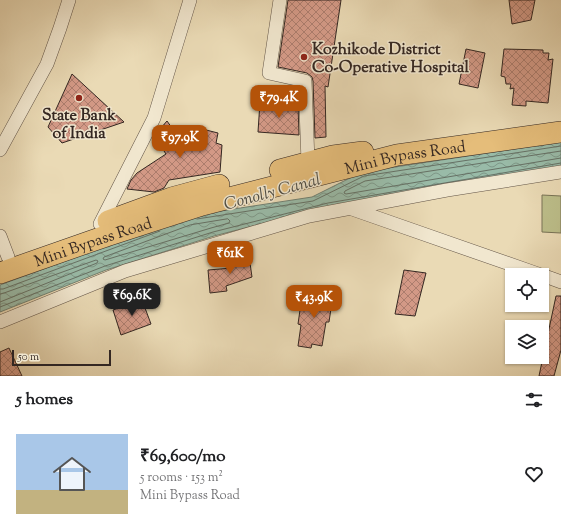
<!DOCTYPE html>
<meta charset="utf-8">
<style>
:root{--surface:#fff;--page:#f2f2f2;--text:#202124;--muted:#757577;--line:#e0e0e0;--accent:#b45309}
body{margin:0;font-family:"Sorts Mill Goudy",serif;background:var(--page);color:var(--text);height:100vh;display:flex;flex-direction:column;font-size:15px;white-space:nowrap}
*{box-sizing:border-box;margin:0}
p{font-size:13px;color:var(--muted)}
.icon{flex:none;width:22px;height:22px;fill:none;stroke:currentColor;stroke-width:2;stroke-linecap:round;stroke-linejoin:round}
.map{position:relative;height:376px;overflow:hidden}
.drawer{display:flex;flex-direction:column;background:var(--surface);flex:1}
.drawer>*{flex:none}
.tools{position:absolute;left:505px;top:268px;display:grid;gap:8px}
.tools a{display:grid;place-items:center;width:44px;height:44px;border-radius:0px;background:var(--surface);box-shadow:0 1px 3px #0004;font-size:20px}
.scale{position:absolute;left:12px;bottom:10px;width:99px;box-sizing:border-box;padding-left:4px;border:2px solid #342722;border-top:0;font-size:11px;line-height:14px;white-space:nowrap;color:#342722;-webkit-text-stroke:3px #f1e7cf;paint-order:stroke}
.price{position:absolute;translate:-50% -34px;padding:0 9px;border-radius:8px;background:var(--accent);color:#fff;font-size:13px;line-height:26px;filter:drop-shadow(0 1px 2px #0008)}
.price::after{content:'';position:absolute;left:50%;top:24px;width:12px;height:9px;margin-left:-6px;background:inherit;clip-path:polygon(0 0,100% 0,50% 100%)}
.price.active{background:#222;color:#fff}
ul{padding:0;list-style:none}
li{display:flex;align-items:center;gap:12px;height:100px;padding:0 16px}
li+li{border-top:1px solid var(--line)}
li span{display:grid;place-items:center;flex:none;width:112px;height:80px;border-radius:0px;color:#555}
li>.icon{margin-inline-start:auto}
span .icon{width:48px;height:48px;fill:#fffc;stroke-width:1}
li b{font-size:17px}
h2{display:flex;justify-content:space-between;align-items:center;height:48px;padding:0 16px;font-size:17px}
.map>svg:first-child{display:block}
</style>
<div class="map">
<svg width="561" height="376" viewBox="0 0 561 376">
<defs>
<pattern id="water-waves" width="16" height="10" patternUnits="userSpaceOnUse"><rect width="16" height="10" fill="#99bba8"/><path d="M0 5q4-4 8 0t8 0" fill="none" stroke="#7e9888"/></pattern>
<pattern id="building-cross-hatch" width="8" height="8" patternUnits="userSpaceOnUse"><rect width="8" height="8" fill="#d39986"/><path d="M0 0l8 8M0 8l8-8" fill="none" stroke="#ac7d6d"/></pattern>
</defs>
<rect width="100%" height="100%" fill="#eadab5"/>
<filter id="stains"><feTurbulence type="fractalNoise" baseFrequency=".005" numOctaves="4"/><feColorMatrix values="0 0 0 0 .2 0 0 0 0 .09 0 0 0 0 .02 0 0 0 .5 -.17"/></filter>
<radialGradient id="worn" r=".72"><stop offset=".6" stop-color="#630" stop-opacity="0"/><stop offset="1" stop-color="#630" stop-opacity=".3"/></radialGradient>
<!-- pitch -->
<path fill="#bcbe8a" stroke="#787256" d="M542 195 561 196V233L542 232Z"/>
<!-- water -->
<path fill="url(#water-waves)" stroke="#718072" d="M561 142V167L329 206 214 236 106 270 0 312V285L188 216 312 197 362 172Z"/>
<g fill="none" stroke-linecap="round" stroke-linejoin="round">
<!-- shore -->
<path stroke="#667165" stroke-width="1" d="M561 151 365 181 345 191 344 193 346 194 561 158
M197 219 313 201 364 176 561 146
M228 219 230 221 229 223 211 228 105 260 103 259 104 257 190 225Z
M0 289H3L160 231
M0 294 4 293 96 260 98 261 97 263 0 302
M0 307 105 266 213 232 328 203 561 163"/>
</g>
<!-- building -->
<path fill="url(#building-cross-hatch)" stroke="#342722" d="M288 0H341L328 87 325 86 326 137 315 138 313 81 312 77 307 73 278 67Z
M509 0H535L531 20 512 24Z
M466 49 485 53 478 88 459 84Z
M504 49 543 50V53H549L548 60 553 59 548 103 526 101V106L512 105 514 88 510 89 511 84H506L505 77 501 76Z
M72 74 124 122 62 143 48 127Z
M260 102 298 105 299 135 258 132Z
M167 121 179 138 195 135 202 129 218 133 216 143 222 145 220 172 169 180 164 188 154 192 127 189 131 180 137 173 166 154 154 136Z
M249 256 252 277 226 286 227 291 210 293 208 270 232 268 230 259Z
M404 270 426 273 415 316 395 314Z
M305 293 323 296 324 294 333 295 329 322H326L322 346 312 344 311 348 298 346 301 325 298 324 300 310H303Z
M556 296H561V350L554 376H539Z
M142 300 151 324 121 335 113 310Z
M9 348 22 376H0V352Z"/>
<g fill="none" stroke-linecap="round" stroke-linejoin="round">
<defs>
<path id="street" d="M280 0 269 73 305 81 308 162
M0 150 47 64 60 28 69 0
M352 209 541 275
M100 224 154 118 190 0
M0 236 8 257
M542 275 561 282
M0 322 125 271 309 216 447 190 561 172"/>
<g id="primary">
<path d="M280 170 333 156 363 152"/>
<path d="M108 221 171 198 219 185"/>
<path id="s1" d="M0 273 106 236 202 205 397 155 561 132"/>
</g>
</defs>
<!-- street casing -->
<use href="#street" stroke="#625447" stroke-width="14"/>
<!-- primary casing -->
<use href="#primary" stroke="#342722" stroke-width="22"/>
<!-- street -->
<use href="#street" stroke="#f1e7cf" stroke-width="13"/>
<!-- primary -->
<use href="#primary" stroke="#e5bd7a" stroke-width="21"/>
</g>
<!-- markers -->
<g fill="#8f2418" stroke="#f1e7cf" stroke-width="1.5">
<circle cx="304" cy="57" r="4"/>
<circle cx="79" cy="98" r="4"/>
</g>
<g text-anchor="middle" stroke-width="3" stroke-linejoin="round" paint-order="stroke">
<!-- poi labels -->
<g font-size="16" font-weight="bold" fill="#342722" stroke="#f1e7cf" text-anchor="start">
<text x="312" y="54">Kozhikode District<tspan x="312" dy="18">Co-Operative Hospital</tspan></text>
<text x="79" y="120" text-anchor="middle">State Bank<tspan x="79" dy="18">of India</tspan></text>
</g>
<!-- street labels -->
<g font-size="16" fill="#342722" stroke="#f1e7cf">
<text dy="6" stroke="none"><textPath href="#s1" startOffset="422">Mini Bypass Road</textPath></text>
<text dy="6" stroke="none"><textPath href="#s1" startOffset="98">Mini Bypass Road</textPath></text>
</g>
<!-- water labels -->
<g font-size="17" font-style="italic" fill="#4d4c44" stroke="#f1e7cf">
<text transform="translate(272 191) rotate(-15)" y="6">Conolly Canal</text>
</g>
</g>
<rect width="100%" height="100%" filter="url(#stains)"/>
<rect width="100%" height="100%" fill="url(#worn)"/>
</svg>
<div class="tools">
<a><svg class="icon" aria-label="locate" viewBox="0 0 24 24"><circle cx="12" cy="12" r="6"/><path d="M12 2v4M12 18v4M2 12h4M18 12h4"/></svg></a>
<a><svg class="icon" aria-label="layers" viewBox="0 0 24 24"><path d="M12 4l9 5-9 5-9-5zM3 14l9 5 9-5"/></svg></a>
</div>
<div class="scale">50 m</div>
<b class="price" style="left:279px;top:119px">₹79.4K</b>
<b class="price" style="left:180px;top:159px">₹97.9K</b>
<b class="price" style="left:230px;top:275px">₹61K</b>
<b class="price active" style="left:132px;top:317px">₹69.6K</b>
<b class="price" style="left:314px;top:319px">₹43.9K</b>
</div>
<section class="drawer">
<h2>5 homes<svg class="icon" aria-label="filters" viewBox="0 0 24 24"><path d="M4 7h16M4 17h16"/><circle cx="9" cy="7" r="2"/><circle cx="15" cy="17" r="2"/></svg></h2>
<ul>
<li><span style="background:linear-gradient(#a9c7e8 70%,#c2b280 0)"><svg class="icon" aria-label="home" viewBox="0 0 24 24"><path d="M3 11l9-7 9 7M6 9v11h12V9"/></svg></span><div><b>₹69,600/mo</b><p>5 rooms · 153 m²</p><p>Mini Bypass Road</p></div><svg class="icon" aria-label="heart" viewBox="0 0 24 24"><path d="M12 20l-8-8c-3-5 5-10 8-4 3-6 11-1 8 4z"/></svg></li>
</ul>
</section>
